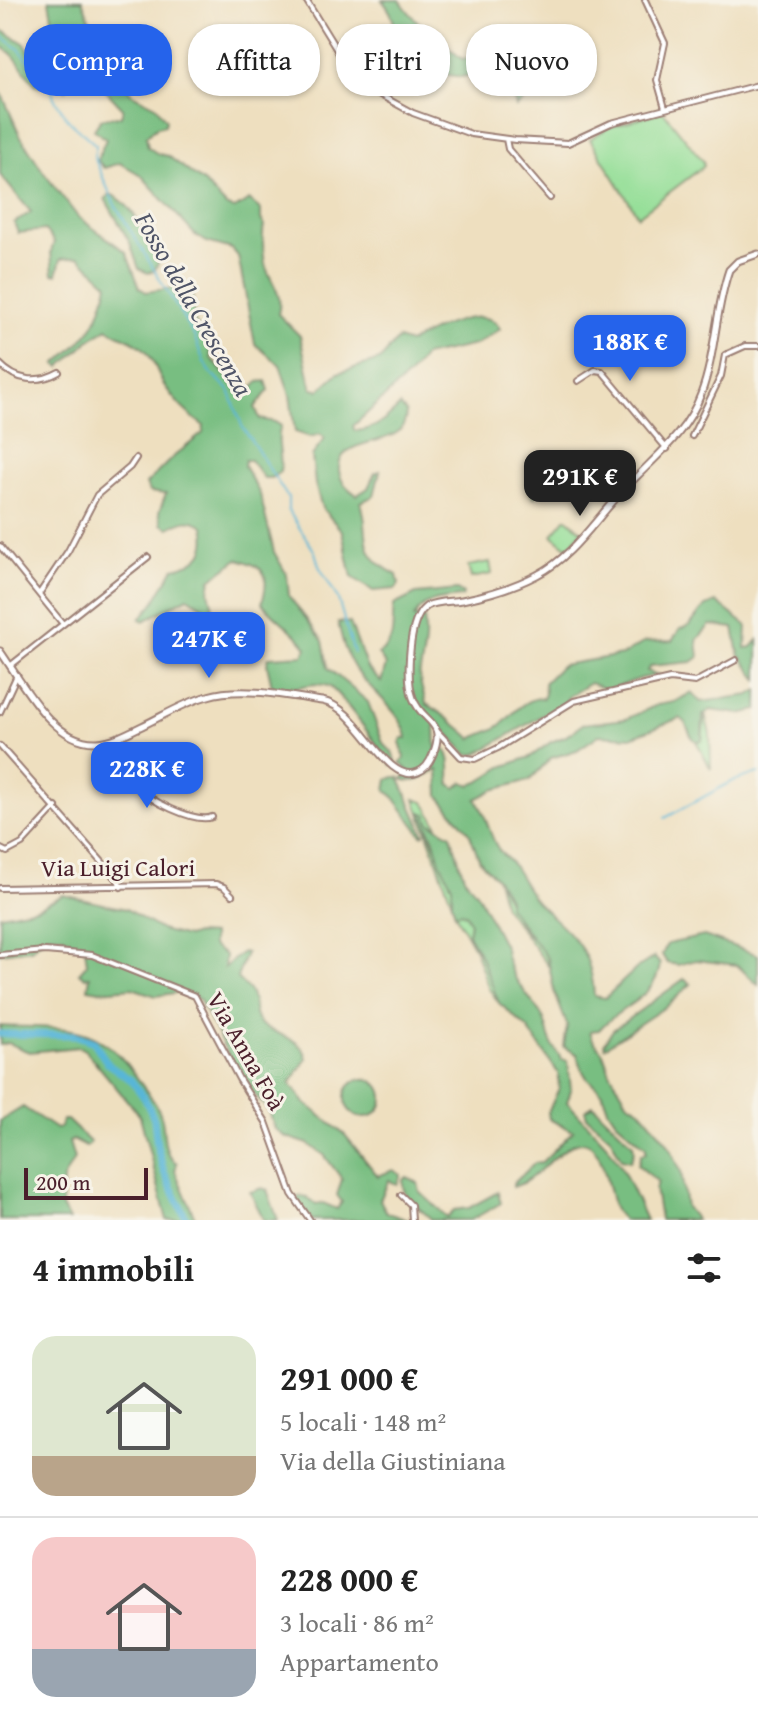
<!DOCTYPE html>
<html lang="it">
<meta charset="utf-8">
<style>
:root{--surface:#fff;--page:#f2f2f2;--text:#222;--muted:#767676;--line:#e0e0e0;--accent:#2563eb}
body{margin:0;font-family:"Gentium Book Plus",serif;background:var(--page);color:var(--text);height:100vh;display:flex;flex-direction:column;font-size:30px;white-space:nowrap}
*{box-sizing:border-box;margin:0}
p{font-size:26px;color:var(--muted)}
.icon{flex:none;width:44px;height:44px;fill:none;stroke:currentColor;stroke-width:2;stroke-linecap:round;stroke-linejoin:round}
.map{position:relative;height:1220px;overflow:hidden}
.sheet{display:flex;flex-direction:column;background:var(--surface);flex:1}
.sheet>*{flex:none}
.guide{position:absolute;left:24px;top:24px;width:710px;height:72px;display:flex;gap:16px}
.scale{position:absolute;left:24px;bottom:20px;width:124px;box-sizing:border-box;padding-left:8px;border:4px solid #4a1f2b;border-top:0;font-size:22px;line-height:28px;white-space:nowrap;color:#4a1f2b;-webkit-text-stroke:6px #f7f3e8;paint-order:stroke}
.price{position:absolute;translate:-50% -68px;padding:0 18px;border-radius:16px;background:var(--accent);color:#fff;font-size:26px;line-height:52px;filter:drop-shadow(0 2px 4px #0008)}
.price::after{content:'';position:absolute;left:50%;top:48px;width:24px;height:18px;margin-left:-12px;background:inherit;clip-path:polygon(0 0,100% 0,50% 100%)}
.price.active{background:#222;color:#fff}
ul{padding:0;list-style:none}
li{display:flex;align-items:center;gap:24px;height:200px;padding:0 32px}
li+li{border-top:2px solid var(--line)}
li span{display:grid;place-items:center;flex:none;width:224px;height:160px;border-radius:24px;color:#555}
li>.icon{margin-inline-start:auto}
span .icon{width:96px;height:96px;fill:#fffc;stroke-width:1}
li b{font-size:34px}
h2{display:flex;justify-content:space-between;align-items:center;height:96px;padding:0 32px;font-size:34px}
.tag{padding:0 28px;border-radius:32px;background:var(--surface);box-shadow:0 2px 6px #0004;font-size:28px;line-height:72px}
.tag.active{background:var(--accent);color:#fff}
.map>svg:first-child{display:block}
</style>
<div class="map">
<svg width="758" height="1220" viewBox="0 0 758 1220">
<rect width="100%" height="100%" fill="#f7f3e8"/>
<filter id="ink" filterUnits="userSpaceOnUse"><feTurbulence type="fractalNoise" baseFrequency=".0125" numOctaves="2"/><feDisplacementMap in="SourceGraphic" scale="16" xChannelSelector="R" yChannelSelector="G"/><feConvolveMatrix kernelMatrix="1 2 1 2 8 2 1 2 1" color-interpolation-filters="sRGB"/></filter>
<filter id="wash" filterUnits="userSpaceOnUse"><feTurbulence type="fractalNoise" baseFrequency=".006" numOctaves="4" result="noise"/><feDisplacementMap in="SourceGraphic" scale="32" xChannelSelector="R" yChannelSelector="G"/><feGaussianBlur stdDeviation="1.8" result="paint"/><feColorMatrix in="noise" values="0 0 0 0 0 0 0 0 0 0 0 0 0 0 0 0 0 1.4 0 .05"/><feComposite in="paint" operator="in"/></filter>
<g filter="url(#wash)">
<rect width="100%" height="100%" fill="#eedfbf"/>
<!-- green -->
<path fill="#96df99" stroke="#707f62" stroke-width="2" d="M663 111 703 161 704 166 638 216 590 139 609 127Z
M547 475 553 485V477L567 475 569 485 553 486 534 497 528 487Z
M566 518 582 531 568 548 552 535Z
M490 562 492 574 471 578 468 566Z
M705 714 710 734 711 769 696 741 702 740Z
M415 799 424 802 438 826 430 823 426 814 428 831 452 886V903Z
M497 879C507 896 511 914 524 930 534 942 547 951 549 967L504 906Z
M461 912 466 914 470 923 468 934 481 957 499 1003 489 989 475 950 455 914Z"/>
<!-- forest -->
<path fill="#78be81" stroke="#616e56" stroke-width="2" d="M49 0H82L92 25 120 34 134 48 133 62 125 68 116 65 113 73 132 94 156 106 166 120 165 125 157 127 146 136 148 147 158 154 168 156 204 183 227 207 235 209 249 200 261 210V219L264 225C262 234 263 262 267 270 274 287 283 295 278 314L300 336 312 389 319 390 338 373 380 360 398 339 409 343C429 332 486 301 500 329L475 345 424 356 410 374 353 426 355 431C375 430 386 420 400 406L406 412C406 421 403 429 395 434 378 444 337 442 339 470 340 482 348 489 357 495L368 488 375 473 380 471 374 496 361 502C372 539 355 553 397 575L399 584 396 589 373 591 352 577 342 531 322 508 315 484 312 456 325 438 320 434 310 437 295 432 290 395 280 365 255 344 238 256 232 249 207 242 195 235 141 175 120 163 104 168 97 160 106 139 94 130 101 119 121 116 123 109 92 76 88 68 103 48 101 46 72 62 68 75 71 84 66 90 47 77 46 86 39 87C23 76 20 55 0 46V29L24 43 32 54 37 57C63 43 52 24 49 0Z
M382 0H400C416 25 440 40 462 59L495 53C511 63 510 74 531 68L540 71V79L525 86 524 89 529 97 516 107 505 69 461 77 444 74 430 81 408 87 401 86 381 61C385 32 407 31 382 0Z
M0 90 20 135 44 173 78 217 126 252 140 288 146 292 179 287 192 294 195 323 209 340 211 358 240 392 249 393 257 382 266 381 269 390 255 407 260 419 275 422 281 426C275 441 283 456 280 472L271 478H264L250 460H245L244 466 260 494 274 552 287 575 289 596 323 641 328 668 368 702 383 743 392 752 396 761 392 765C381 751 339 690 328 686 309 679 291 695 272 686L267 664 269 657 303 655 307 648C302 637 273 616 262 603 270 575 267 567 238 559L211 579 209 591 213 608 207 609 188 597 144 621 140 619 153 604 174 568C199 563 210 552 204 526 190 517 183 520 169 528L162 524 159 512 166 494 149 492 146 484 172 458 203 433 204 426C188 415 175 402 164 385 158 374 154 360 146 351 136 339 119 337 107 328L91 339 60 367 56 364C89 334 98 329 108 284L79 257 61 259 57 274H53L51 252 54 242 45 230 18 233 14 223 31 212 0 175Z
M110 194C135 203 146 240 159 261L155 270 148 273 139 269 130 243 105 199Z
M457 590 463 594 462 597C443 599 423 599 414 618H424C427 639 424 651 420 671 418 680 424 694 426 704 434 707 466 732 472 739 481 734 493 731 501 725 515 713 523 698 543 698L545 694 544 683 562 665 622 655 645 642 672 641 680 629C695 626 694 616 704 608 707 605 712 604 716 602L747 626 746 648 752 647 758 640V680L739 654 734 628 710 625 697 640 699 657 692 662 650 666 647 671 658 675 642 678 608 690 590 683 569 696 565 702 477 754 468 755 439 724 435 726 436 751 439 744C453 753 450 769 450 784L456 788 463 782 471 785 479 782 502 767 530 757 551 742 566 736 583 724 626 719 657 705 674 702 691 693 701 702 750 695 758 690V710L739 714 711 710 703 715 702 741H696C687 735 689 723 680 718L631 737 599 735 577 750 551 758 530 780 493 790 476 799C487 814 488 834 499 850 502 855 508 858 511 863 521 876 527 892 539 904 571 936 592 947 594 996L605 998 637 968 654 957 660 964C657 998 619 1006 599 1030L590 1031 593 1040 603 1053 610 1072 627 1101 640 1109 667 1142 681 1171 686 1207 696 1220H660L655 1189 658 1182 638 1165 641 1154 646 1153V1147L616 1121 608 1109 602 1092 587 1078 581 1068 577 1054 564 1047 567 1025 554 991 548 959 508 906V898L497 879 480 861 469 832 439 796 438 770C426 775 418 785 402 779L409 771 400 763 405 758 400 743 402 738H407C404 714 369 689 355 669 345 654 342 640 338 622L350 623 367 668 381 682 386 665 378 654C398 642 391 622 394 605L416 594Z
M395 777H399L424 834 422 835 392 795 386 791 388 779Z
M421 812 426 814 430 823 451 835 464 877 478 895 505 948C507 975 527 993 541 1014 547 1024 547 1035 552 1044 554 1049 559 1054 562 1060L568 1061 571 1090 567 1102 608 1146 621 1166 646 1220H623C621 1217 617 1214 615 1210 607 1195 604 1130 574 1144 552 1154 537 1180 513 1187V1184L535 1163 542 1162 573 1131 549 1119 548 1112 559 1089 558 1073 528 1029 499 1003 481 957 468 934 470 923 466 914 461 912 455 914 452 903V886L440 862 434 840Z
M63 895 126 909 161 930 187 937 196 934 212 935V946L225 955 224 968 242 952 246 953 237 978C241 983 247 987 250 992 256 1003 251 1018 263 1026 278 1036 303 1038 307 1058L290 1084 305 1103 345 1135 378 1176 393 1170 401 1175 397 1185 389 1180 380 1200 387 1213 409 1220H312L297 1199 299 1196 307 1197 316 1205 323 1203 337 1209 342 1202 337 1195 342 1179 324 1155 308 1144 284 1136 275 1129 269 1111 241 1079 199 999 180 992 156 996 132 988 100 991 88 989 90 976 85 977 79 973 87 964 85 948 62 936 47 935 31 949 0 953V915L37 908Z
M704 936 758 955V985L737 965 696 960 678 965 667 963 662 955 667 944Z
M684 979 691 984 668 1005 605 1047 604 1043 613 1030Z
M0 1026C66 1029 100 1020 140 1082 147 1093 159 1105 162 1119 165 1134 162 1155 177 1163L175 1171 196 1220H167L140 1116 86 1051 79 1047 29 1052 8 1043 0 1045Z
M345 1098a19 19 0 1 1 38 0a19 19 0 1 1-38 0Z
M593 1105 633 1144 634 1151 630 1161 621 1159 611 1138 587 1117 585 1110Z
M23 1107 56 1129 60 1128 62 1120H67L90 1142 89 1145 86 1147 73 1140 69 1142 74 1159 63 1179 62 1207 69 1220H0V1121Z
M407 1177 418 1183 420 1192 447 1217 454 1210 469 1208 498 1192 501 1203 471 1220H432C420 1207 401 1200 403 1180Z
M262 1188 267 1190 278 1220H264L250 1192Z"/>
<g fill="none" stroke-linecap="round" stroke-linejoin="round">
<!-- stream -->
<path stroke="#59b6d7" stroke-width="2" d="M0 35 18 48 51 85 54 98 68 120 96 145 94 157 114 203 194 336 204 362 212 374 229 390 242 426 288 498V510L315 552 319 566 338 599 354 653
M665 818 731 782 758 773"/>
<!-- river -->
<path stroke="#59b6d7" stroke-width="7" d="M0 1034 75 1035 94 1042 108 1064 131 1080 145 1099 154 1119 157 1146 164 1172 187 1220"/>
</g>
</g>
<g filter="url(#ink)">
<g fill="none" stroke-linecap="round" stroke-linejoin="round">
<defs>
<path id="minor" d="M306 0 346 65 371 90 413 113 471 134 515 140 568 143 611 123 758 85
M645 0 665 43 657 80 665 108
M506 139 508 149 550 198
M0 364C16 381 38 384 59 372
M578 381 595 370 602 371 667 449
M692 436 721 376 725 355 745 346H758
M0 546 63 624
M39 594 68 551 97 495 130 467 136 458
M10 666 148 557
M0 712 17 675
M438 732 461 757 475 759 498 748 574 701 670 679 695 682 736 660
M118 737C122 752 126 772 135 785 145 799 196 824 212 817
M0 746 118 880 121 887
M1 849 7 852 22 844 56 807
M0 888 216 884 224 887 232 895
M0 955 45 951 92 955 195 996 239 1079 266 1122 292 1194 310 1220
M401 1195 411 1205 412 1220"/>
<path id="tertiary" d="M0 651C23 683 52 744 97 742 113 741 128 733 142 726 163 716 185 702 208 696 240 686 289 696 322 701 360 707 385 786 418 772 426 769 430 762 433 754 447 719 422 724 413 698 406 679 409 632 419 615 421 611 423 609 427 606 437 601 451 602 462 600 487 595 514 587 537 575 572 557 592 524 618 496 648 462 685 438 701 394 716 354 715 310 729 270L738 261 758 254"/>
</defs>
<!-- minor casing -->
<use href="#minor" stroke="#9c7f75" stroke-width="8"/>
<!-- tertiary casing -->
<use href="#tertiary" stroke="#9c7f75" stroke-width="9"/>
<!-- minor -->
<use href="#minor" stroke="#fff" stroke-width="4"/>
<!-- tertiary -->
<use href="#tertiary" stroke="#fff" stroke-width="5"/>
</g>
</g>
<g text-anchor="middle" stroke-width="6" stroke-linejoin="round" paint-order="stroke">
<!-- street labels -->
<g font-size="24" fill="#4a1f2b" stroke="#f7f3e8">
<text x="118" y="876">Via Luigi Calori</text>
<text transform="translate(246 1051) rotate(60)" y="8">Via Anna Foà</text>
</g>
<!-- water labels -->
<g font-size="26" font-style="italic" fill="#4f5467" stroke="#f7f3e8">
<text transform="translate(194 304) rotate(60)" y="9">Fosso della Crescenza</text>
</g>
</g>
</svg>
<div class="scale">200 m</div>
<b class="price" style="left:630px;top:383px">188K €</b>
<b class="price active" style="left:580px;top:518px">291K €</b>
<b class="price" style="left:209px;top:680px">247K €</b>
<b class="price" style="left:147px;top:810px">228K €</b>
<div class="guide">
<a class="tag active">Compra</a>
<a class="tag">Affitta</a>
<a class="tag">Filtri</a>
<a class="tag">Nuovo</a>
</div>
</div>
<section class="sheet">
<h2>4 immobili<svg class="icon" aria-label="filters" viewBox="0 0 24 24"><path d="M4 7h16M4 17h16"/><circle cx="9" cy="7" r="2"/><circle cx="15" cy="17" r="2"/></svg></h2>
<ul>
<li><span style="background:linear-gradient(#dfe7d0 75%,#b9a48a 0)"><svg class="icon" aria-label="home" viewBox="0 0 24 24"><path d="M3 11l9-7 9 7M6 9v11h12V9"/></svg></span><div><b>291 000 €</b><p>5 locali · 148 m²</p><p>Via della Giustiniana</p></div></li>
<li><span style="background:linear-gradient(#f6c9c9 70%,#9aa5b1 0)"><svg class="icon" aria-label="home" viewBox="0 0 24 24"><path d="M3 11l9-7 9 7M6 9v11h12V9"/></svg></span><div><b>228 000 €</b><p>3 locali · 86 m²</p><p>Appartamento</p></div></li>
</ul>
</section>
